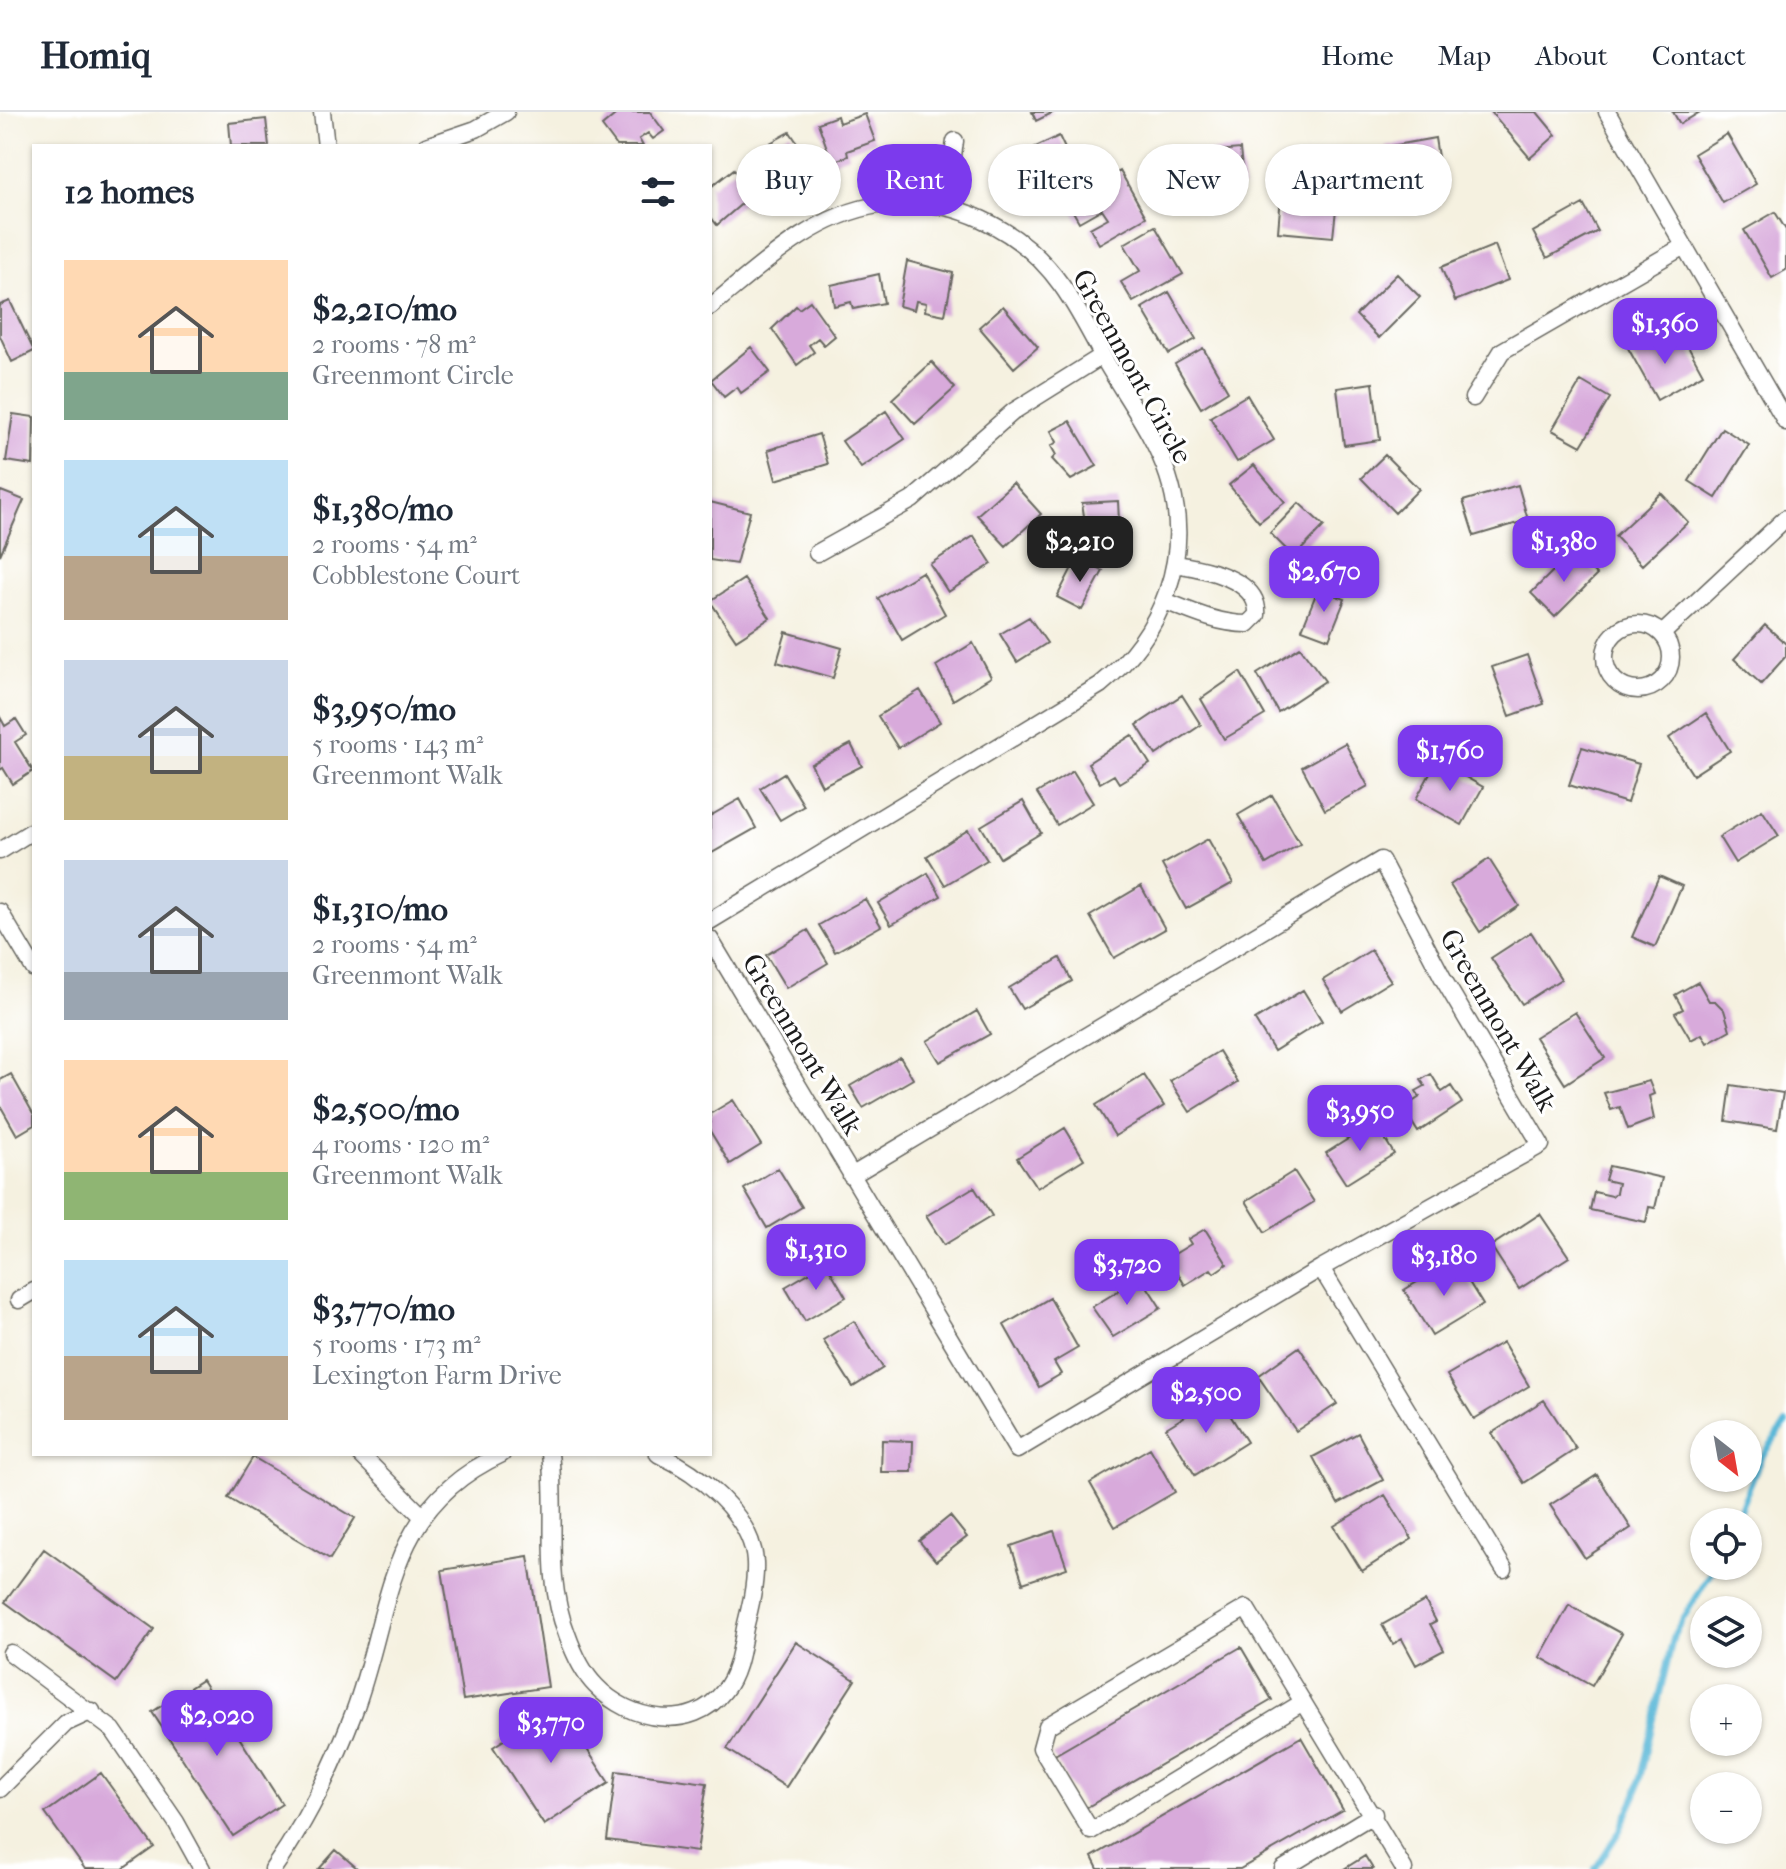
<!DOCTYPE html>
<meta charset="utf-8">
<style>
:root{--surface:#fff;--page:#f2f2f3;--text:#1f2937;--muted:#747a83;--line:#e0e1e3;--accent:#7c3aed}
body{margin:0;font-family:"IM FELL French Canon",serif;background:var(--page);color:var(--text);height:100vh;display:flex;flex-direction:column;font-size:30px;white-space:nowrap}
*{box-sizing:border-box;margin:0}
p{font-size:26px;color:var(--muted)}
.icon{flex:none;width:44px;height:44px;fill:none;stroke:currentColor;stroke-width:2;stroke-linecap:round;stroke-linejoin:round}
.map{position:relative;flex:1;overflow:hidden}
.panel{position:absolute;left:32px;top:32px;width:680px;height:1312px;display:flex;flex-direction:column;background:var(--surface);border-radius:0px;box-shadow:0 2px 6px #0004}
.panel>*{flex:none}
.banner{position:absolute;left:736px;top:32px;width:760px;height:72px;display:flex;gap:16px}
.needle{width:52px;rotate:149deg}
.tools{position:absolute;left:1690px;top:1308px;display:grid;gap:16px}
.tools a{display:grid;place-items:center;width:72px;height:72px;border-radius:50%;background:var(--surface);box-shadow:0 2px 6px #0004;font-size:40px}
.price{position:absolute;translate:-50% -68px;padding:0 18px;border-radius:16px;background:var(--accent);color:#fff;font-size:26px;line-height:52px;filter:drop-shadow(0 2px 4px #0008)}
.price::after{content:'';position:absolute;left:50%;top:48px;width:24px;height:18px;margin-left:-12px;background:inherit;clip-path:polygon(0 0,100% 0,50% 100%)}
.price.on{background:#222;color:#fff}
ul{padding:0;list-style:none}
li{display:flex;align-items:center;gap:24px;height:200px;padding:0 32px}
li span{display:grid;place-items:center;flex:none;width:224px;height:160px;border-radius:0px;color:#555}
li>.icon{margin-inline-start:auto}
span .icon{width:96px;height:96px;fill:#fffc;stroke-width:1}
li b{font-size:34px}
h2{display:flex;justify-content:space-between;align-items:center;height:96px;padding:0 32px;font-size:34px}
.pill{padding:0 28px;border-radius:36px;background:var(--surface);box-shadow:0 2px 6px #0004;font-size:28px;line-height:72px}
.pill.on{background:var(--accent);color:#fff}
header{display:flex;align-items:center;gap:48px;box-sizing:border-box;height:112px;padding:0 40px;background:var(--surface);border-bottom:2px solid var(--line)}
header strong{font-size:38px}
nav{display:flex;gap:44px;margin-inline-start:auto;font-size:28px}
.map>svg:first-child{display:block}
</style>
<header>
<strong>Homiq</strong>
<nav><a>Home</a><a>Map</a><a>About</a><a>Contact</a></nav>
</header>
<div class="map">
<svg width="1786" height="1757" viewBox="0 0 1786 1757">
<rect width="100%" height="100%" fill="#fff"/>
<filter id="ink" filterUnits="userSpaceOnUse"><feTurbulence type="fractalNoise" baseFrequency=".0125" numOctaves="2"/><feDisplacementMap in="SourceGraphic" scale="16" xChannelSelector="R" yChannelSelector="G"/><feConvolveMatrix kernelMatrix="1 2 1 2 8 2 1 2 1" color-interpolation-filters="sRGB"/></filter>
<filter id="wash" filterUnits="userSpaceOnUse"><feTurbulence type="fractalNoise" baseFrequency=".006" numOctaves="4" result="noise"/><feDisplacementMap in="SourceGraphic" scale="32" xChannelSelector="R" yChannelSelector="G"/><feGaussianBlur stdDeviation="1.8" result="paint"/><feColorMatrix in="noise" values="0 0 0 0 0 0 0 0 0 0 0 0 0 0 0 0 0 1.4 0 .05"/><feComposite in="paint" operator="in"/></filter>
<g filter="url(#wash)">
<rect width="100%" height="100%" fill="#f5f1e0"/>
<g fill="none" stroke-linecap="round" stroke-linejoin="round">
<!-- stream -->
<path stroke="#5ab8d8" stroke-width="6" d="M1735 1410 1761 1346 1786 1311
M1595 1757 1619 1720 1636 1683 1674 1522 1715 1454"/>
</g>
<g id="blocks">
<!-- building -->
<path fill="#d8aadb" d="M613 0H650L664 19 653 27 648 21 639 27 643 34H617L602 14 615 3Z
M1032 0H1054L1036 9Z
M1491 0H1537L1556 23 1530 46Z
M1673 0H1700L1680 12Z
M865 2 875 29 847 39 848 44 832 50 818 11 837 4 839 11Z
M266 7 269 34H231L229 11Z
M790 20 808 47 774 64 764 49 768 45 763 35Z
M1727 22 1756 72 1723 91 1694 42Z
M1059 24 1077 62 1045 76 1027 39Z
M1435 26 1441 64 1392 72 1385 35Z
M1240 37 1244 75 1186 81 1182 42Z
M734 57 753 82 717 113 710 104V71L712 74Z
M1120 59 1146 105 1099 132 1090 116 1108 106 1102 97 1079 110 1067 89Z
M1281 83 1337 88 1333 125 1278 120Z
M1583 92 1598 119 1547 146 1533 120Z
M1775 100 1786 118V158L1772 166 1744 118Z
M1155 114 1183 162 1133 190 1121 170 1140 159 1124 132Z
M1495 133 1508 168 1455 189 1441 155Z
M907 149 953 161 945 203 925 199 926 191 916 189 914 198 899 194Z
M879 162 884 191 853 197 851 190 834 194 831 173Z
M1397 162 1420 185 1379 226 1356 203Z
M1169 180 1196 227 1169 242 1142 196Z
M10 189 34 239 12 250 0 224V193Z
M810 189 835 224 824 233 818 226 809 233 814 240 797 253 772 217 796 194 799 197Z
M1003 194 1038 235 1014 256 979 215Z
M1650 223 1661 242 1685 229 1703 262 1657 288 1628 236Z
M751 235 770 260 741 281 737 275 724 285 711 268Z
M1203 236 1228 279 1201 296 1175 252Z
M932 250 955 276 915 312 892 287Z
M1581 269 1610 286 1581 334 1552 318Z
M1373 271 1380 328 1344 333 1337 276Z
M1247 283 1274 328 1237 350 1210 305Z
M886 299 905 327 861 356 842 329Z
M13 302 34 305 33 353 6 349Z
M1070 309 1097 354 1071 368 1052 347 1056 343 1051 334 1057 330 1051 319Z
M1722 316 1749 333 1716 386 1689 369Z
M819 322 828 352 776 368 768 338Z
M1385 343 1419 377 1395 401 1361 366Z
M1254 353 1285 390 1259 410 1229 373Z
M1013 371 1041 402 1006 434 977 403Z
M1518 373 1528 408 1474 424 1463 389Z
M1 379 24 388 0 443V381Z
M1661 381 1688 410 1642 453 1615 424Z
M1118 389 1120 430H1088L1082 391Z
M710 390 750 400 736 452 710 448Z
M1299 391 1324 414 1294 445 1270 421Z
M974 424 992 452 948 480 930 452Z
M1573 439 1597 463 1555 505 1531 481Z
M1077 446 1103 459 1082 498 1057 485Z
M922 460 945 502 902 528 878 486Z
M744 467 770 506 736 528 710 489Z
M1318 477 1345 487 1329 527 1302 517Z
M1029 505 1047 531 1017 550 1000 522Z
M1765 513 1786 532V544L1761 572 1734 547Z
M786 520 842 536 833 566 777 550Z
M973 531 991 565 953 588 936 554Z
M1300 535 1325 569 1278 600 1257 562Z
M1527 543 1544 592 1510 604 1492 555Z
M1240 560 1265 603 1224 627 1201 587Z
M920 578 940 610 898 636 878 604Z
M1182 583 1201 613 1156 643 1137 613Z
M1706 601 1730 639 1693 663 1669 626Z
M0 605 5 614 16 607 26 623 15 630 33 659 13 672 3 656 0 658Z
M1132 623 1150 652 1119 671 1114 663 1100 671 1088 651Z
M1345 631 1368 674 1325 698 1302 655Z
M851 632 862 654 822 674 811 652Z
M1582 635 1639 652 1627 691 1569 673Z
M1437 649 1483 675 1462 713 1416 687Z
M1073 659 1093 691 1057 713 1037 681Z
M784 661 804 694 780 708 760 676Z
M1272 683 1300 732 1266 752 1238 703Z
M740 687 756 716 710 742V704Z
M1023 689 1041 721 1000 746 981 714Z
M1762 698 1779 724 1735 751 1719 725Z
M968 718 987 748 945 773 927 744Z
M1208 727 1233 771 1186 797 1162 753Z
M1489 747 1519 794 1480 820 1450 773Z
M928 761 941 784 891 813 878 791Z
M1659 764 1682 774 1655 835 1632 825Z
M1141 774 1165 817 1114 846 1090 804Z
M865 787 881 814 835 840 819 813Z
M808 818 828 851 786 876 766 843Z
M1531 820 1561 867 1522 892 1491 846Z
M1371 838 1391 869 1342 899 1323 868Z
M1060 846 1072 869 1022 897 1009 876Z
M1698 870 1709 889H1715L1724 898 1730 918 1707 931 1702 922 1691 928 1675 901 1683 897 1675 883Z
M1303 878 1322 909 1274 939 1255 908Z
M977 899 990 922 940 950 927 929Z
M1575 900 1605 946 1565 972 1535 925Z
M1219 939 1238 970 1190 1000 1170 969Z
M900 945 913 967 863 996 850 974Z
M11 962 34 1003V1013L17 1023 0 993V968Z
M1431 962 1442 980 1451 974 1462 991 1418 1020 1403 996 1420 985 1416 979 1425 974 1421 968Z
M1144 963 1164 994 1115 1024 1096 993Z
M1649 969 1654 982 1649 984 1654 1007 1628 1017 1620 995 1611 998 1604 981Z
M1731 973 1783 981 1777 1017 1726 1009Z
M733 988 761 1033 730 1052 710 1019V1002Z
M1375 1010 1394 1042 1346 1072 1326 1041Z
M1065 1016 1084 1047 1037 1076 1017 1046Z
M1609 1054 1662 1066 1655 1096 1649 1095 1646 1110 1590 1098 1594 1080 1612 1084 1616 1081 1618 1071 1605 1068Z
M778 1056 802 1095 767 1116 744 1077Z
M1294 1059 1314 1090 1265 1120 1246 1089Z
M974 1075 992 1104 944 1133 926 1104Z
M1540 1102 1569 1145 1519 1177 1491 1134Z
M1205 1117 1227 1152 1214 1161 1211 1157 1185 1173 1168 1146 1191 1132 1188 1127Z
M1455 1147 1483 1193 1432 1224 1404 1178Z
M826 1151 846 1185 805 1209 785 1175Z
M1141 1165 1161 1196 1113 1225 1092 1195Z
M1050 1186 1078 1236 1054 1250 1061 1262 1039 1275 1004 1213Z
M854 1209 883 1256 853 1275 823 1228Z
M1503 1230 1529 1274 1474 1307 1447 1263Z
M1299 1235 1337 1292 1296 1319 1258 1264Z
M1218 1284 1247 1330 1195 1363 1166 1316Z
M1544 1288 1576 1337 1524 1371 1492 1321Z
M1358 1321 1383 1368 1338 1392 1313 1345Z
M882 1328 913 1329 912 1360H881Z
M1150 1336 1175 1380 1115 1415 1090 1371Z
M253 1345 355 1406 330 1447 228 1386Z
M1597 1363 1631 1416 1585 1446 1550 1393Z
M1385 1383 1412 1427 1362 1459 1334 1414Z
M950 1404 967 1425 936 1449 919 1429Z
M1054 1419 1067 1456 1023 1471 1011 1434Z
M44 1437 154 1517 116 1570 5 1490Z
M528 1444 548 1575 463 1588 442 1458Z
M1425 1489 1436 1509 1430 1512 1444 1538 1416 1553 1402 1527 1393 1532 1382 1513Z
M1569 1493 1622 1522 1592 1574 1540 1545Z
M796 1530 855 1568 786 1675 727 1637Z
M1241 1535 1272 1588 1084 1697 1053 1644Z
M202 1568 282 1692 233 1724 152 1600Z
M558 1593 609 1671 544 1713 493 1635Z
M1301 1625 1343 1698 1240 1757H1098L1092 1745Z
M616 1659 707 1671 697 1740 607 1728Z
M101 1661 154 1735 123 1757H85L45 1701Z
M336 1738 358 1757H319Z
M1365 1744 1373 1757H1344Z"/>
</g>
</g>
<g filter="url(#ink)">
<use href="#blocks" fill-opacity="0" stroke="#686761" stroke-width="2"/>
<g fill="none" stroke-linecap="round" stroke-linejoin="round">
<defs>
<path id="street" d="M322 0 326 34
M1607 0 1786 310
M426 34 476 17 506 0
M946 95 955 29
M710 195C761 154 811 104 878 93 950 81 1021 116 1062 174 1079 198 1093 226 1107 252 1128 288 1155 324 1168 364 1194 443 1163 522 1100 573L710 809
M1473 286 1502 239 1684 134
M817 441 912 388 1014 299 1102 244
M1165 489C1192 500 1219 512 1248 512L1257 503C1260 467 1202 456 1175 452
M1605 545a33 33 0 1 1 66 0a33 33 0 1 1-66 0Z
M1662 522 1786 406
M0 739 34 718
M0 800 34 857
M710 827 1017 1338 1321 1156 1541 1033 1445 870 1381 748 851 1064
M1321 1156 1504 1457
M19 1188 34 1179
M360 1342 422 1404
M550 1342C558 1403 543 1462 567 1522 573 1539 583 1561 596 1574 629 1609 692 1621 724 1579 738 1562 741 1537 745 1516 750 1496 756 1472 755 1450 752 1402 697 1360 658 1342
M11 1541 113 1618 176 1710 202 1757
M1303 1590 1091 1719 1041 1636 1047 1614 1246 1496 1404 1757
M0 1677 66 1611 92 1599
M273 1757C307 1709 333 1655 354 1600 393 1496 383 1397 502 1342
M1283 1757 1374 1702"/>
</defs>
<!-- street casing -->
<use href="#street" stroke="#686761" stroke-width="19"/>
<!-- street -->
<use href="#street" stroke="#fff" stroke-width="16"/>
</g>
</g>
<g text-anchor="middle" stroke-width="6" stroke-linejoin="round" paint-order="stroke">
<!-- street labels -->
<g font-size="28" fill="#1c1c1c" stroke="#fff">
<text transform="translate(1133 254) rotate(61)" y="10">Greenmont Circle</text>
<text transform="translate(1499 908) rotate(60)" y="10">Greenmont Walk</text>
<text transform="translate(803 932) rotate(59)" y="10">Greenmont Walk</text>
</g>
</g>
</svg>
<div class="tools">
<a><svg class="needle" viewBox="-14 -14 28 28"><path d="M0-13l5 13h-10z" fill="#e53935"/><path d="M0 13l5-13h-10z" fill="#747a83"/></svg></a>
<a><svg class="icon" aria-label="locate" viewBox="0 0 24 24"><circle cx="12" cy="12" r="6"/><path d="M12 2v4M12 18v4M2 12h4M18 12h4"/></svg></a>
<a><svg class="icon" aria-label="layers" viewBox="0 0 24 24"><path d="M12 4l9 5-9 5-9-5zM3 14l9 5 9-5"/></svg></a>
<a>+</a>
<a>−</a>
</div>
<b class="price" style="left:1665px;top:254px">$1,360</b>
<b class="price on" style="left:1080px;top:472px">$2,210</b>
<b class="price" style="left:1564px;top:472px">$1,380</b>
<b class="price" style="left:1324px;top:502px">$2,670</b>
<b class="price" style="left:1450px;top:681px">$1,760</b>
<b class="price" style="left:1360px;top:1041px">$3,950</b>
<b class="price" style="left:816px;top:1180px">$1,310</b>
<b class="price" style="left:1444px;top:1186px">$3,180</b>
<b class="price" style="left:1127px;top:1195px">$3,720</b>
<b class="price" style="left:1206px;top:1323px">$2,500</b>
<b class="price" style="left:217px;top:1646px">$2,020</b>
<b class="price" style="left:551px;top:1653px">$3,770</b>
<div class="banner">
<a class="pill">Buy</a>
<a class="pill on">Rent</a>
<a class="pill">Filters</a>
<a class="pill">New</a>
<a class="pill">Apartment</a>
</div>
<section class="panel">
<h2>12 homes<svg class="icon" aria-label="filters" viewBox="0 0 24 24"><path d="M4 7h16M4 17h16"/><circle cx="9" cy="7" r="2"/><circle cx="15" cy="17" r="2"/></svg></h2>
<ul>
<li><span style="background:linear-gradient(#ffd9b3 70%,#7fa58c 0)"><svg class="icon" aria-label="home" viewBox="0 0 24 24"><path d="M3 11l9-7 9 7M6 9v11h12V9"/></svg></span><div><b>$2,210/mo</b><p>2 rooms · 78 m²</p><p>Greenmont Circle</p></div></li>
<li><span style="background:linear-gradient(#bfe0f5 60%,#b9a48a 0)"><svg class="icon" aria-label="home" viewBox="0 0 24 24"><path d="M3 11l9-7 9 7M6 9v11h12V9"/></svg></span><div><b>$1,380/mo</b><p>2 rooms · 54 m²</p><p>Cobblestone Court</p></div></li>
<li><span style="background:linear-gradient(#c9d6e8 60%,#c2b280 0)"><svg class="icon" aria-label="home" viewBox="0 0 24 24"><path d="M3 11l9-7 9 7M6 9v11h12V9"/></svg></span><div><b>$3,950/mo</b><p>5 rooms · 143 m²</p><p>Greenmont Walk</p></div></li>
<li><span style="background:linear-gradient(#c9d6e8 70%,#9aa5b1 0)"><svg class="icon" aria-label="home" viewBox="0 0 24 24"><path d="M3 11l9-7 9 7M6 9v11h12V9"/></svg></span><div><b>$1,310/mo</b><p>2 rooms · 54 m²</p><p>Greenmont Walk</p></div></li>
<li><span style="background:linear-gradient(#ffd9b3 70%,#8fb573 0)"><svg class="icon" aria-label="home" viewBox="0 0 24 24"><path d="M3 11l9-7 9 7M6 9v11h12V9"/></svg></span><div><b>$2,500/mo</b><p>4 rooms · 120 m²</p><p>Greenmont Walk</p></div></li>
<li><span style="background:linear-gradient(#bfe0f5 60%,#b9a48a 0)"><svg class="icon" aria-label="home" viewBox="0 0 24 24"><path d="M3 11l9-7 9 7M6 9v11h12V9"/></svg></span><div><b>$3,770/mo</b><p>5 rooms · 173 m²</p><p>Lexington Farm Drive</p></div></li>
</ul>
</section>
</div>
